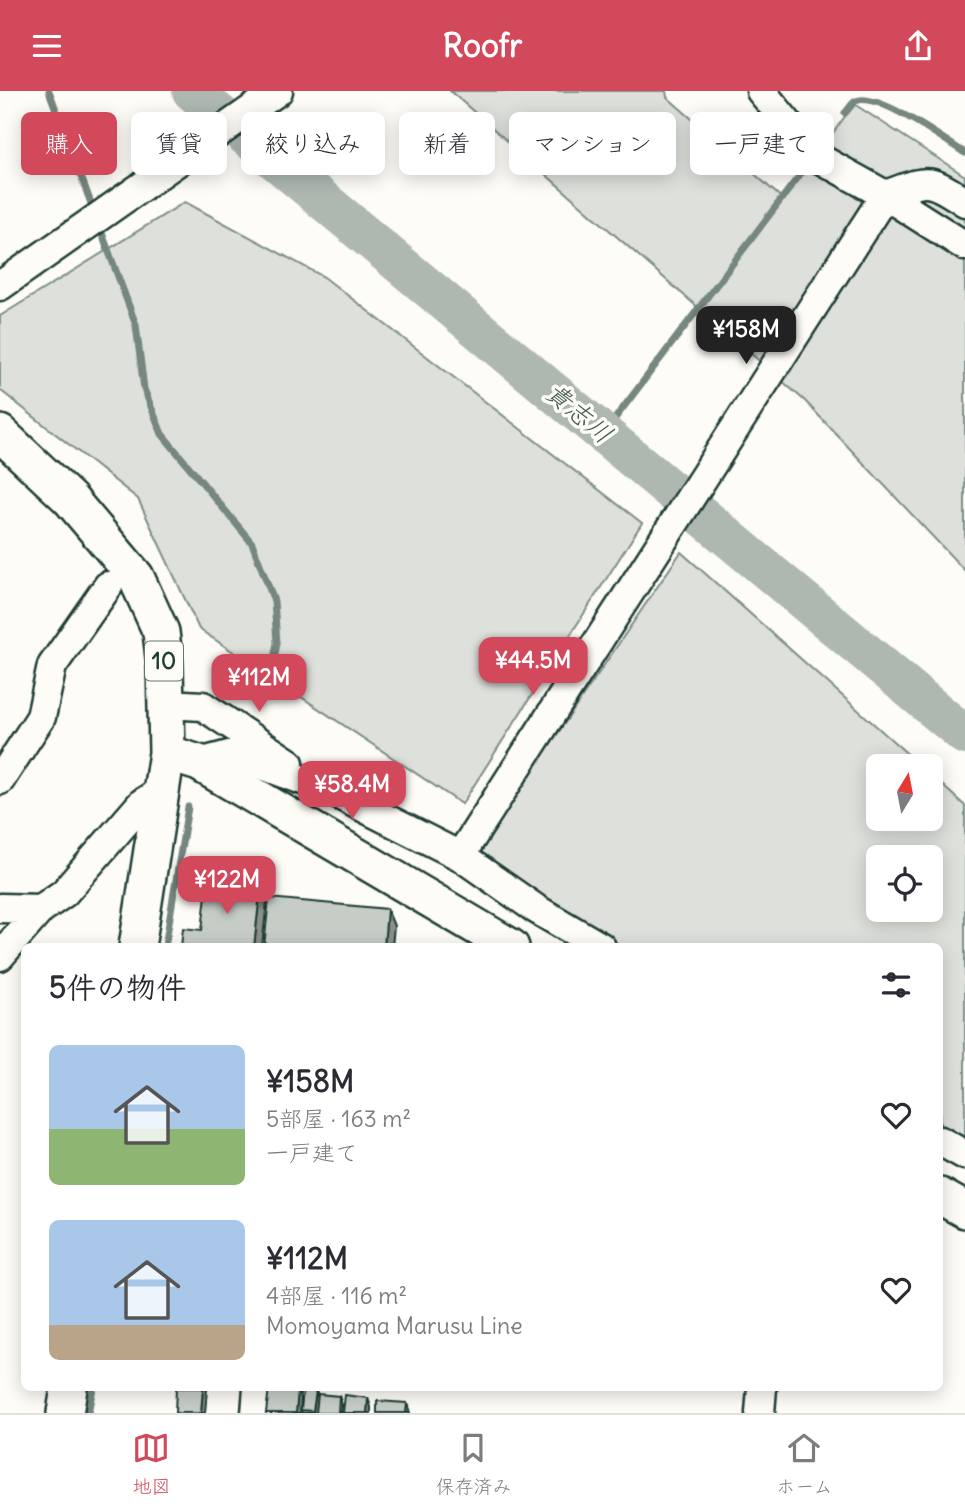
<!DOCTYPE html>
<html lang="ja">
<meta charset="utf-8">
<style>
:root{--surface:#fff;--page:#f2f2f3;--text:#2b2b33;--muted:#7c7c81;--line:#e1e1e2;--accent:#d1495b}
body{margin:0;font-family:Delius,"Klee One",sans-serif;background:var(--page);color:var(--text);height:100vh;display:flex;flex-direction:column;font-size:26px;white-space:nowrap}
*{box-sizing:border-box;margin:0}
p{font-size:23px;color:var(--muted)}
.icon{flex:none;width:38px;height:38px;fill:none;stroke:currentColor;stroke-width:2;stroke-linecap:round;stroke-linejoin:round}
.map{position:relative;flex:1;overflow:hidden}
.side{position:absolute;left:21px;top:852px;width:922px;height:448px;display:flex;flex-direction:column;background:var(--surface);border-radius:10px;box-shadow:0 4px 18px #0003}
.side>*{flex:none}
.banner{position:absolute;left:21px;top:21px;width:924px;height:63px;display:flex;gap:14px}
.needle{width:46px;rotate:10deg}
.controls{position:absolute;left:866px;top:663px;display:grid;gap:14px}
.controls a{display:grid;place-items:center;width:77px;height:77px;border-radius:10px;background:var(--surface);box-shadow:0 4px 18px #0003;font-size:35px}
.price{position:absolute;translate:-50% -60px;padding:0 16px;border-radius:14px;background:var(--accent);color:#fff;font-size:23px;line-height:46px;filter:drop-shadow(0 2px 4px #0008)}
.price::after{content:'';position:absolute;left:50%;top:42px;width:21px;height:16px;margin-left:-10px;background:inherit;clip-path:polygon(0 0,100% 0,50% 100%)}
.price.current{background:#222;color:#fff}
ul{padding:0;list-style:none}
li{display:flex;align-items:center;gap:21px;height:175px;padding:0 28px}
li span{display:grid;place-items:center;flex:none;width:196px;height:140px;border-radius:10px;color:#555}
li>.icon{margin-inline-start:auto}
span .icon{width:84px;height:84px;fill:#fffc;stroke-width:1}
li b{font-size:30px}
h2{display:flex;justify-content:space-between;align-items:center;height:84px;padding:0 28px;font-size:30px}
.pill{padding:0 24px;border-radius:10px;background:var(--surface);box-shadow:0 4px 18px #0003;font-size:24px;line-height:63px}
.pill.current{background:var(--accent);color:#fff}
header{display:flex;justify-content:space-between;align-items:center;height:91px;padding:0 28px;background:var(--accent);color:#fff;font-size:32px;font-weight:800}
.menu{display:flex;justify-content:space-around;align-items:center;height:98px;border-top:2px solid var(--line);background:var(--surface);font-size:19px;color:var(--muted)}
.menu a{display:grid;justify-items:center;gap:4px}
.menu .current{color:var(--accent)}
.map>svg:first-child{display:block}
</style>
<header><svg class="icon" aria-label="menu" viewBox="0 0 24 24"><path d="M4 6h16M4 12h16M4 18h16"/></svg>Roofr<svg class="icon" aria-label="share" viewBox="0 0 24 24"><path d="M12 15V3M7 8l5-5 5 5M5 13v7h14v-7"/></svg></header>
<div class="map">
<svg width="965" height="1322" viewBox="0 0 965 1322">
<rect width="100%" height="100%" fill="#fdfcf7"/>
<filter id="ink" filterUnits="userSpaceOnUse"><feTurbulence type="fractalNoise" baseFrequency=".0143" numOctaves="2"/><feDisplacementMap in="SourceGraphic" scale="14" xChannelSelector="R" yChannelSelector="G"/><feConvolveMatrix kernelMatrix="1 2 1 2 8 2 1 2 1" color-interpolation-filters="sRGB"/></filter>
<g filter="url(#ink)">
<!-- green -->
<path fill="#dde0db" stroke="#7e8e88" stroke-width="2" fill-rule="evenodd" d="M450 0H666L667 6 784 109 854 13 965 85V480L805 310Z
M185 111 324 186 642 432 462 713 199 538 138 408 0 299V225Z
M681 461 921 675 878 676V728H931V684L965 715V1079L940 1064V856H585L462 783ZM878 766H931V819H878Z"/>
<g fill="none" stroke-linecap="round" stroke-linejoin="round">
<!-- stream -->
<path stroke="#75877f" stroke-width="7" d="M49 0 95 123
M845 22C848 19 852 12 856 10 877 0 946 50 965 62
M99 134 136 234 144 298 162 343 252 452 274 510 277 552 271 585 264 598
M604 342 799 85
M165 856 188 716
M88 1322 93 1297"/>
<!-- river -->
<path stroke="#aeb8b1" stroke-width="40" d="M192 0 965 644"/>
<defs>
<path id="minor" d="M761 0 815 65 885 104 965 155
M0 195 278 0
M166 613 203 615 289 672
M199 672 233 663 329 699 460 765 536 818 601 856
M0 689 41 626 52 575 108 495
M460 765 885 104C928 89 926 85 965 111
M0 817 41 818
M0 865 41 818 64 802 142 712 161 700
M940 1050 965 1064
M256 1322 258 1297
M760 1322 762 1297"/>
<path id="major" d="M0 342 70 408 136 486 161 541 165 575 167 662 137 856
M167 662 199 672 511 856
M940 1105 965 1119
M65 1322 69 1297"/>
</defs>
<!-- minor casing -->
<use href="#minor" stroke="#1f3d34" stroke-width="33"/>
<!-- major casing -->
<use href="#major" stroke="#1f3d34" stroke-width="40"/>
<!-- minor -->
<use href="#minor" stroke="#fdfcf7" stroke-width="28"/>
<!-- major -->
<use href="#major" stroke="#fdfcf7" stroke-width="35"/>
</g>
<!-- wall -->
<path fill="#aab0ab" stroke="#1f3d34" stroke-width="2" d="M339 1305 342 1314 341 1322H302L301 1319 318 1306Z"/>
<!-- shaded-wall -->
<path fill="#8b908b" stroke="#1f3d34" stroke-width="2" d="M261 793 267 810 262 856H254Z
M387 818 394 835 392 856H384Z
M203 1297H207V1298L205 1322H201Z
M298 1298 301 1307 300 1322H296Z
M316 1300 319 1309 317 1322H314L313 1320Z
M339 1305 342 1314 341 1322H338Z
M368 1307 371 1316V1322H367Z
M407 1312 410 1322H406Z"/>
<!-- building -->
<path fill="#c6cdc7" stroke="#1f3d34" stroke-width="2" d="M208 787 261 793 254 856H181L183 837 202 839Z
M269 807 387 818 384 856H264Z
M176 1297H203L201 1322H175Z
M269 1297 298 1298 296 1322H266Z
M303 1299 316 1300 313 1320 301 1319Z
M318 1303 339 1305 338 1322H316Z
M345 1304 368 1307 367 1322H343Z
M377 1310 407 1312 406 1322H377Z"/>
</g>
<g text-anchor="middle" stroke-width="7" stroke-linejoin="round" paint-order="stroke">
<!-- shield labels -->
<rect fill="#fdfcf7" stroke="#62766e" stroke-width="2" x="145" y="550.5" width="38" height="39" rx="5"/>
<g font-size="23" font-weight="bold" fill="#1f3d34">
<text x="164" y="578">10</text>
</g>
<!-- water labels -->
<g font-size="26" font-style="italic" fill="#435c53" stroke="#fdfcf7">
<text transform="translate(579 322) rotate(40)" y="9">貴志川</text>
</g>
</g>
</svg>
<div class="controls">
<a><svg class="needle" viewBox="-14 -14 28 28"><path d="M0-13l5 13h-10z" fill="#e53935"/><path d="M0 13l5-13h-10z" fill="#7c7c81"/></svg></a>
<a><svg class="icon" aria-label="locate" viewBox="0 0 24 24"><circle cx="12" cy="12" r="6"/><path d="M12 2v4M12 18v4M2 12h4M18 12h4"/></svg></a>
</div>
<b class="price current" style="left:746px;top:275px">¥158M</b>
<b class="price" style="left:533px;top:606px">¥44.5M</b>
<b class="price" style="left:259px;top:623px">¥112M</b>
<b class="price" style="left:352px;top:730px">¥58.4M</b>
<b class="price" style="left:227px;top:825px">¥122M</b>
<div class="banner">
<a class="pill current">購入</a>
<a class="pill">賃貸</a>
<a class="pill">絞り込み</a>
<a class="pill">新着</a>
<a class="pill">マンション</a>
<a class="pill">一戸建て</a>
</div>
<section class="side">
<h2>5件の物件<svg class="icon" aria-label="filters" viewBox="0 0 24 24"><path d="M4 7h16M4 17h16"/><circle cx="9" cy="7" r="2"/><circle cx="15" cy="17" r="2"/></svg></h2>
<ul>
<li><span style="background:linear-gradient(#a9c7e8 60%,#8fb573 0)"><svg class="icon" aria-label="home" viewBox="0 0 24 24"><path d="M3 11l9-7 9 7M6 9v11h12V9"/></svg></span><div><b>¥158M</b><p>5部屋 · 163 m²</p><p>一戸建て</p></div><svg class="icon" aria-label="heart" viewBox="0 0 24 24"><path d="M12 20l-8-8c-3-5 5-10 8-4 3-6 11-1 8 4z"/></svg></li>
<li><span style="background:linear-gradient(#a9c7e8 75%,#b9a48a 0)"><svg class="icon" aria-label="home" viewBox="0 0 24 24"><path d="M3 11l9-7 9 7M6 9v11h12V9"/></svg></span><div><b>¥112M</b><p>4部屋 · 116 m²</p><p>Momoyama Marusu Line</p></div><svg class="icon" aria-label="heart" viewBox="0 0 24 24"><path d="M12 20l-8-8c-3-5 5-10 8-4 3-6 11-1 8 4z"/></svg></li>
</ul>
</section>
</div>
<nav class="menu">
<a class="current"><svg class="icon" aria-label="map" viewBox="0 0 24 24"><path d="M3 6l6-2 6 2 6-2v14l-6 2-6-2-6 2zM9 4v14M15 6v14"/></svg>地図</a>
<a><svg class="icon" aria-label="saved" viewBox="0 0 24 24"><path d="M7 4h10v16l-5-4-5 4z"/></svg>保存済み</a>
<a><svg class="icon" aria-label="home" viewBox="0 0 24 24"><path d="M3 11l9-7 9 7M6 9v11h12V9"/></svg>ホーム</a>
</nav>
